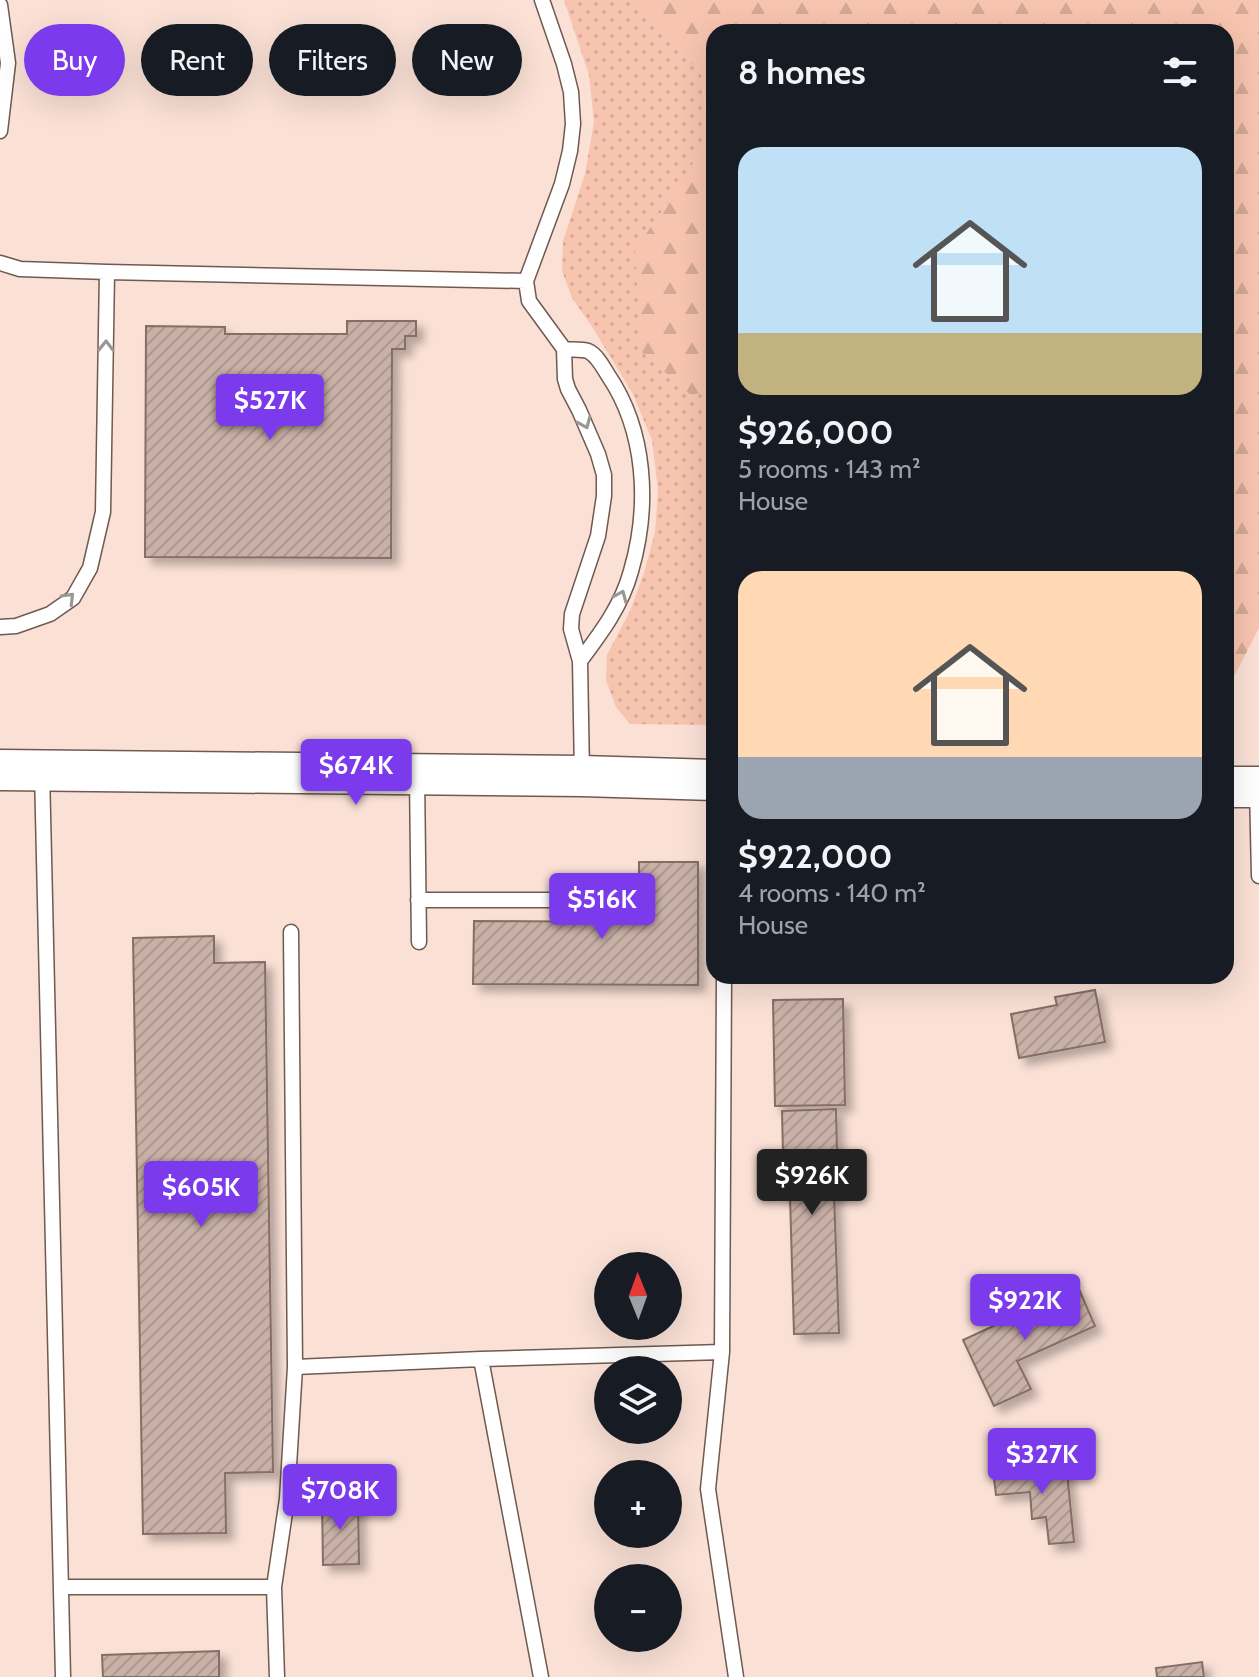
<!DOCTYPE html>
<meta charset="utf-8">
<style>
:root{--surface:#171b24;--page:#242831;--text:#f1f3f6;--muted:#9ea1a6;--accent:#7c3aed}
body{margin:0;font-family:Cabin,sans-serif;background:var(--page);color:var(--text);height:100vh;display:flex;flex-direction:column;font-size:30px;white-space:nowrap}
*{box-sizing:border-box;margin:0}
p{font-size:26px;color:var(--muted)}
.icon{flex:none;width:44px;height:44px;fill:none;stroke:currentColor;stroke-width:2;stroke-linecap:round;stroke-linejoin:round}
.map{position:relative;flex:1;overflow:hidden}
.sheet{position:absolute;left:706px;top:24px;width:528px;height:960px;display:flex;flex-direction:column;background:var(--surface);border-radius:24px;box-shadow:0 8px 32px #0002}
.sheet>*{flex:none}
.banner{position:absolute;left:24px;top:24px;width:562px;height:72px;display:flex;gap:16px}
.needle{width:52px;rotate:359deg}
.fabs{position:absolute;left:594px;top:1252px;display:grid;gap:16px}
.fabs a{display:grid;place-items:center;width:88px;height:88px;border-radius:50%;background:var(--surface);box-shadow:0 8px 32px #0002;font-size:40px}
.price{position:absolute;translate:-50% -68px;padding:0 18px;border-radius:8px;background:var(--accent);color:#fff;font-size:26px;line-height:52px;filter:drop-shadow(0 2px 4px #0008)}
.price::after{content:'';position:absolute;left:50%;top:48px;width:24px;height:18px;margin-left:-12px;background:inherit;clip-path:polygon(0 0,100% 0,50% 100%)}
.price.on{background:#222;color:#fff}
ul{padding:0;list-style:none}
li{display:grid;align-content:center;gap:16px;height:424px;padding:0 32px}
li span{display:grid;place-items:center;height:248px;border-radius:24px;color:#555}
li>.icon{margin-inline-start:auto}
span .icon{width:144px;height:144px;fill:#fffc;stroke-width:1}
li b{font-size:34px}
h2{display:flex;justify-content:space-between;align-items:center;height:96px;padding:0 32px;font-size:34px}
.chip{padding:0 28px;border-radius:36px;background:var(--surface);box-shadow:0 8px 32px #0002;font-size:28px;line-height:72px}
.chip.on{background:var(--accent);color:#fff}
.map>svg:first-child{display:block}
</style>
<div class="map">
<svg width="1259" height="1677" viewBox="0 0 1259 1677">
<defs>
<pattern id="grass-dots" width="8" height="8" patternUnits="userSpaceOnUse" patternTransform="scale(2)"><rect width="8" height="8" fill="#f7c4af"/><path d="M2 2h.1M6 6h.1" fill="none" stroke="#d3a896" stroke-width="1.8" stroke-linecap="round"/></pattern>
<pattern id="forest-firs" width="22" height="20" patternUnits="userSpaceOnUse" patternTransform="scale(2)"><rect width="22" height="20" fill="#f7c4af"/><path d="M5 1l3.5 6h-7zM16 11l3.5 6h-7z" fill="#d3a896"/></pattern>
<pattern id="building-hatch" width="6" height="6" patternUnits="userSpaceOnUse" patternTransform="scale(2)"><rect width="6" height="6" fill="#cab1a8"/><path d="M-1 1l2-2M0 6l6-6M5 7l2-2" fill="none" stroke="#ad9890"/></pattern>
<filter id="shadow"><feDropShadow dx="7" dy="7" stdDeviation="4" flood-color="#0004"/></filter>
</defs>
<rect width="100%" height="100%" fill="#fae0d5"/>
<!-- grass -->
<path fill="url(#grass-dots)" d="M564 0H632L701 73 709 136 687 174 691 394 714 390V725L630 724 616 707 606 680 607 655 630 611 644 573 655 532 658 491 652 440 633 394 591 325 572 298 562 271 563 241 585 174 594 122 589 75Z"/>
<!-- forest -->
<path fill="url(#forest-firs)" d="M632 0H1259V628L1226 692V32H714V390L691 395 641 351 635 250 687 174 709 135 701 73Z"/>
<!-- building -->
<path fill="url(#building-hatch)" stroke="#856e65" stroke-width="2" filter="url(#shadow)" d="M347 321H416V336H405V349H392L391 558 145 557 146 326 225 327V334H347Z
M639 862H698V985L473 984 474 921 639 922Z
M214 936V963L265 962 273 1472 225 1473 226 1533 143 1534 133 938Z
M1095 990 1105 1042 1019 1058 1011 1014 1057 1005 1055 997Z
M843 999 845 1105 775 1106 773 1000Z
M836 1109 838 1194H834L839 1333 794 1334 790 1197H784L782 1111Z
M1078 1287 1095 1326 1017 1361 1031 1389 994 1406 963 1340Z
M1066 1463 1074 1542 1049 1544 1046 1517 1032 1519 1030 1492 996 1495 993 1470Z
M358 1499 359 1564 323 1565 322 1500Z
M219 1651V1677H103L102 1655Z
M1202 1662 1204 1677H1157L1156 1668Z"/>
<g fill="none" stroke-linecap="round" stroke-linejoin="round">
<defs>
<path id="service" d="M542 0 564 64 571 92 573 124 570 151 562 184 526 281 529 301 564 349 565 379 568 389 579 410 598 454 604 475V496L598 536 572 614 571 629 580 661 582 774
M0 5 8 63 0 131
M0 263 20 269 107 272 526 281
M564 349C571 350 581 349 588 351 597 355 603 367 608 375 646 431 650 506 631 571 622 605 601 633 580 661
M0 627 16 626 50 614 73 598 90 568 103 512 107 272
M42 771 63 1677
M417 775 419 942
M1257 788 1259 876
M418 900H624
M291 932 295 1367 481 1359 541 1677
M722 1352 708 1489 736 1677
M481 1359 722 1352 724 976
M62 1587H274L277 1677
M274 1587 287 1499 295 1367"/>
<path id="secondary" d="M0 770 582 776 714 780
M1226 787H1259"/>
</defs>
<!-- service casing -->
<use href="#service" stroke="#6f5951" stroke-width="17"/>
<!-- secondary casing -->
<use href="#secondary" stroke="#6f5951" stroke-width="43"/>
<!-- service -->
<use href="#service" stroke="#fff" stroke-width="14"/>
<!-- secondary -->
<use href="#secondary" stroke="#fff" stroke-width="40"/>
</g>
<!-- one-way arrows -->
<defs><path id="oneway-chevron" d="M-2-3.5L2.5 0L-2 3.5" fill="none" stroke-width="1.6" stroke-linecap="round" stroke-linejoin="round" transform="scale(2)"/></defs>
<g stroke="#9b9795">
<use href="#oneway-chevron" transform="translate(106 346) rotate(-89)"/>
<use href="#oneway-chevron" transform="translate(585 423) rotate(67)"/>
<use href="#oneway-chevron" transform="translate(621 596) rotate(-67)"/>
<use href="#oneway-chevron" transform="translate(69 598) rotate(-46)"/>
</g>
</svg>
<div class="fabs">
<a><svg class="needle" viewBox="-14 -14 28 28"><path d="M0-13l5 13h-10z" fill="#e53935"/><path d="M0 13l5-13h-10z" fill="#9ea1a6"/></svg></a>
<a><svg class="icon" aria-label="layers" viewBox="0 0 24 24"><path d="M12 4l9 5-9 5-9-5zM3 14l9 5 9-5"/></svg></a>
<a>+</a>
<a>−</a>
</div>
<b class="price" style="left:270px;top:442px">$527K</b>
<b class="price" style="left:356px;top:807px">$674K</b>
<b class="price" style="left:602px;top:941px">$516K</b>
<b class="price on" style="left:812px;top:1217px">$926K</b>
<b class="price" style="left:201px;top:1229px">$605K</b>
<b class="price" style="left:1025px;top:1342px">$922K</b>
<b class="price" style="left:1042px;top:1496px">$327K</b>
<b class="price" style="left:340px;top:1532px">$708K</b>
<div class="banner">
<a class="chip on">Buy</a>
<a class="chip">Rent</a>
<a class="chip">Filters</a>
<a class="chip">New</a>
</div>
<section class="sheet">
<h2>8 homes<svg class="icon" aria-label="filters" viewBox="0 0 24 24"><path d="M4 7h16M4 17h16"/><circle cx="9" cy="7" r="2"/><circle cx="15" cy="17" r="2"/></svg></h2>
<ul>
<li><span style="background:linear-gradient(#bfe0f5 75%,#c2b280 0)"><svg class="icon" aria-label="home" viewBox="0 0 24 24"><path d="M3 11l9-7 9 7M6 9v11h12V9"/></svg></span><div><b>$926,000</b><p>5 rooms · 143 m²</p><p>House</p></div></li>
<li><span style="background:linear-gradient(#ffd9b3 75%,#9aa5b1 0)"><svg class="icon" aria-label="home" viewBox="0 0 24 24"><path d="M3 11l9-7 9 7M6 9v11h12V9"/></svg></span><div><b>$922,000</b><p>4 rooms · 140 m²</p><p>House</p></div></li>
</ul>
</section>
</div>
